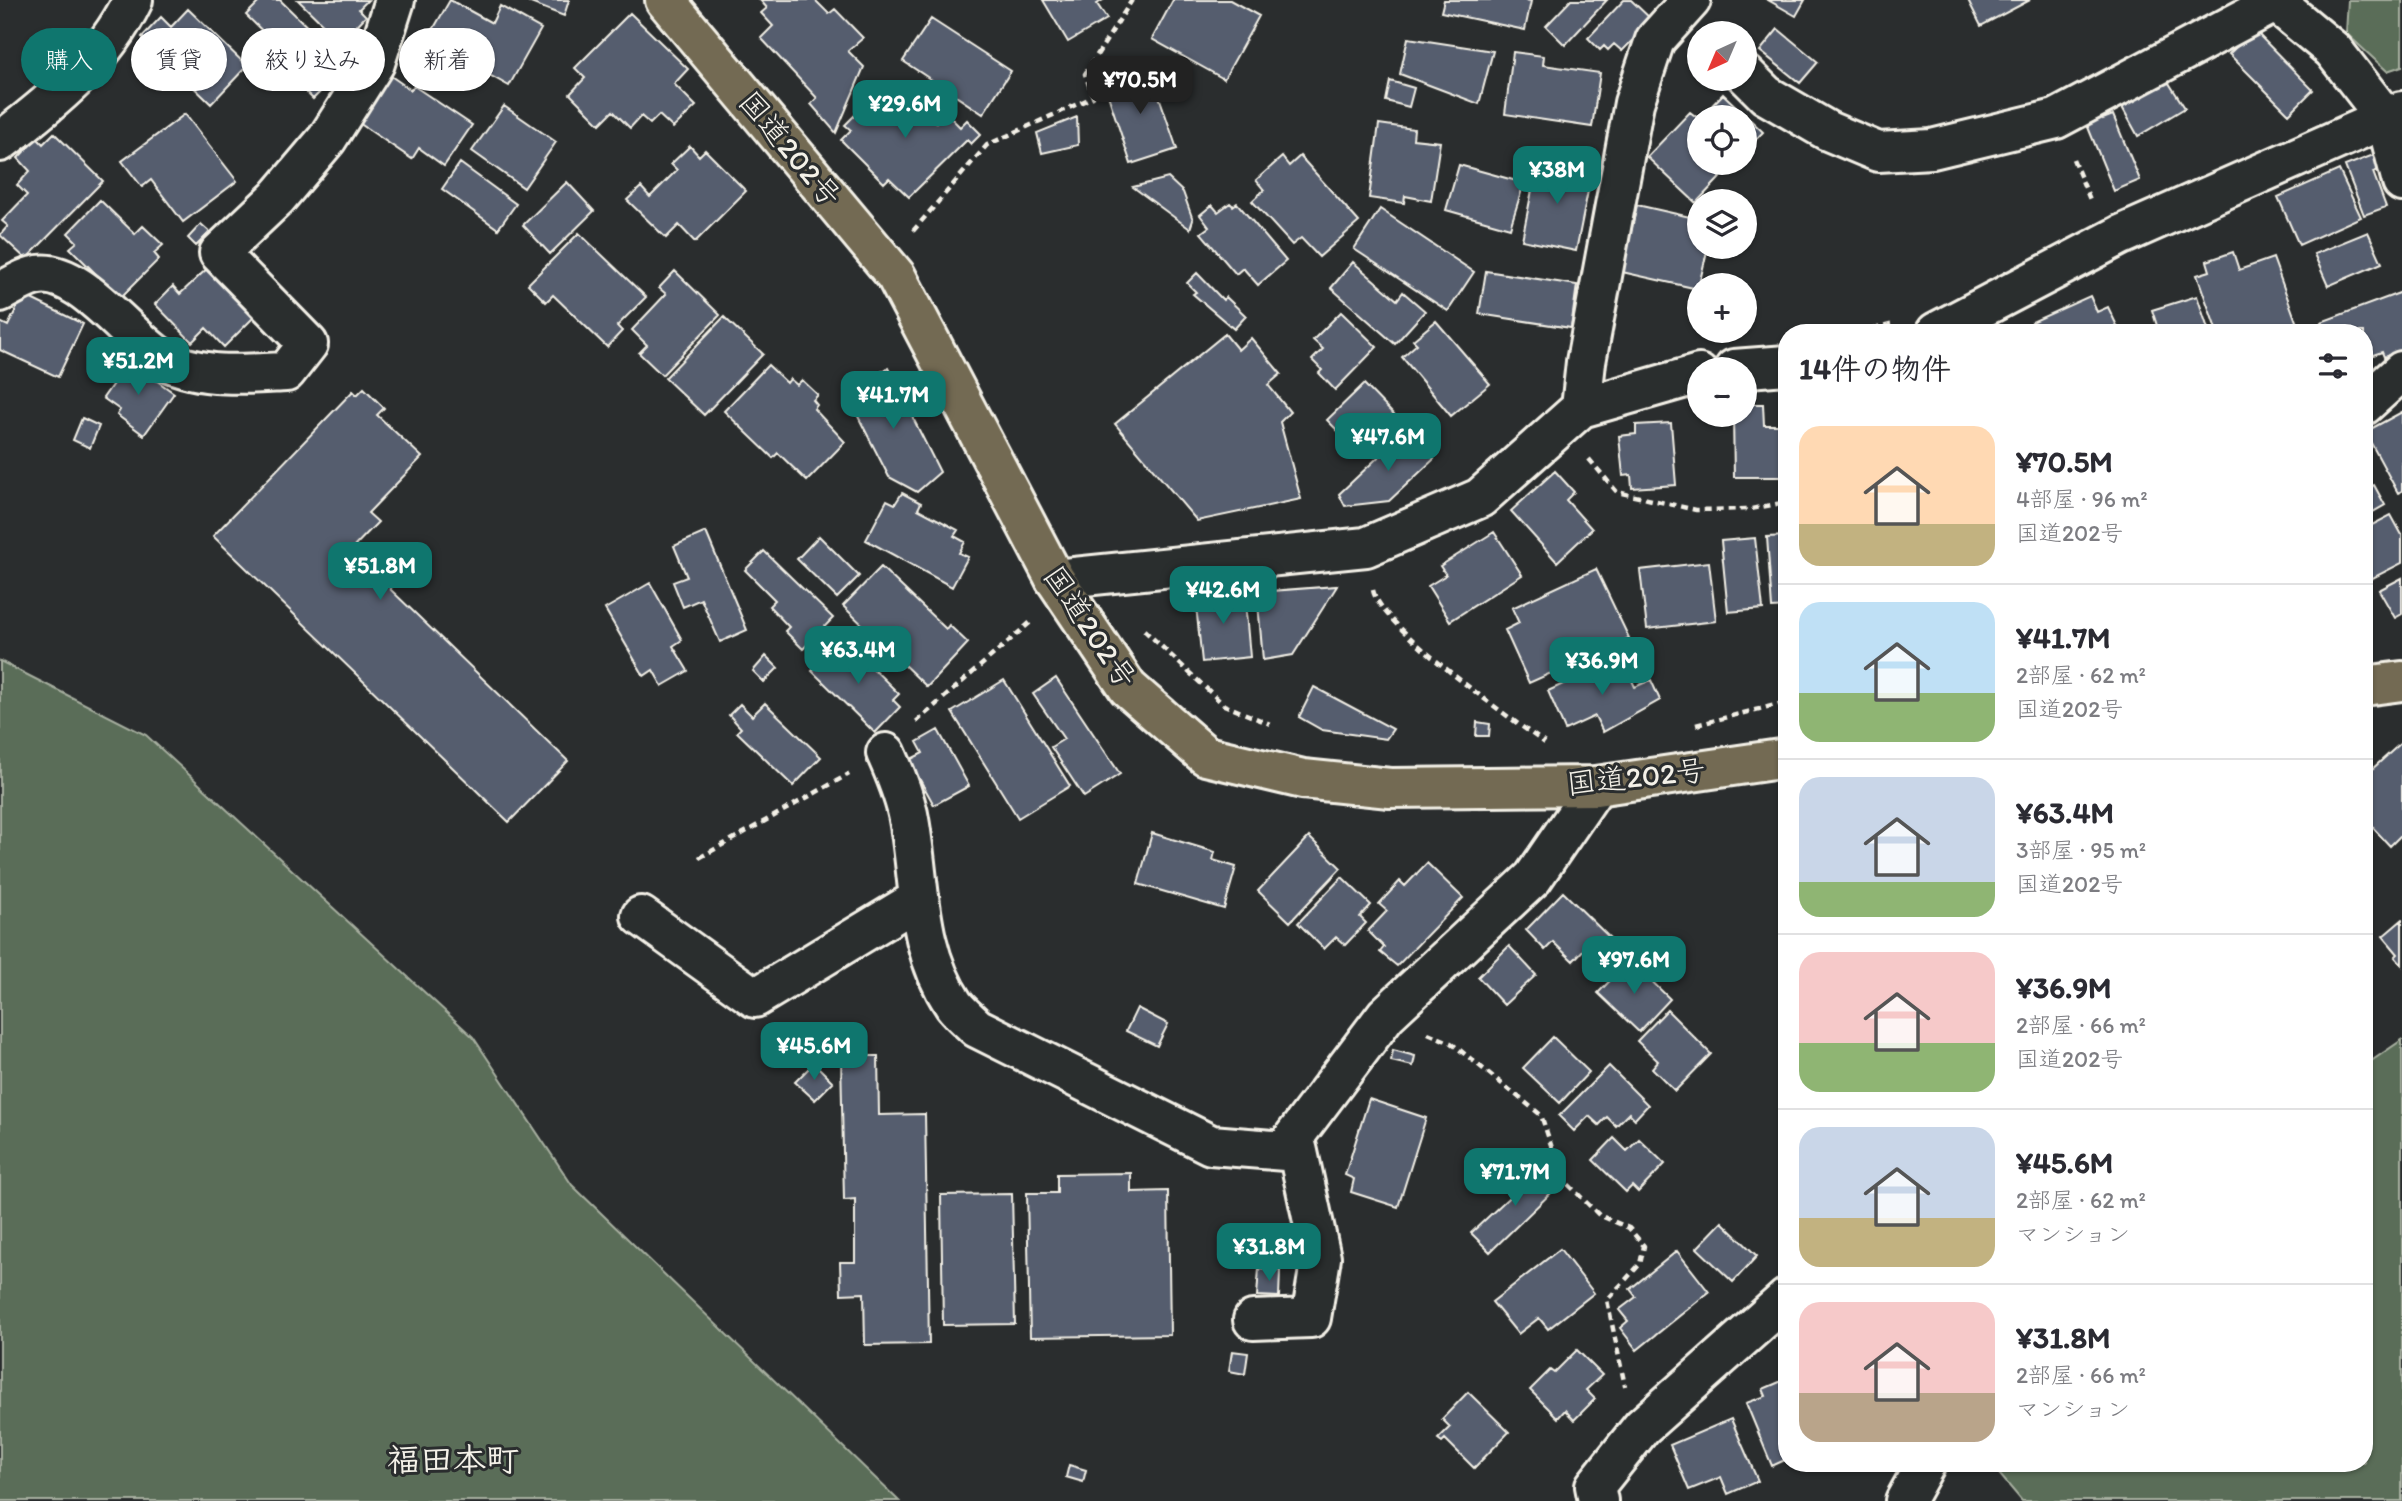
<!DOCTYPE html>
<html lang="ja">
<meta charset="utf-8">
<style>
:root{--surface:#fff;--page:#f7f7f7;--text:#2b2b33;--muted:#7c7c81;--line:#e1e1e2;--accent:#0f766e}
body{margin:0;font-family:Itim,"Klee One",sans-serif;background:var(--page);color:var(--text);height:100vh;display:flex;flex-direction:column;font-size:26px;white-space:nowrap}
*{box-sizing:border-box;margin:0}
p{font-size:23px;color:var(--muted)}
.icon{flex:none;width:38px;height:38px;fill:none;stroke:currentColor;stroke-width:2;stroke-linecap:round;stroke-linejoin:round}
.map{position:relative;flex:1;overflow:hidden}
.details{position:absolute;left:1778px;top:324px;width:595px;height:1148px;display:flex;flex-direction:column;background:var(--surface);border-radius:28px;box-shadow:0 2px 5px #0004}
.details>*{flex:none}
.top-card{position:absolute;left:21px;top:28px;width:665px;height:63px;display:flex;gap:14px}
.needle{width:46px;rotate:224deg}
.controls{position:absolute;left:1687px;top:21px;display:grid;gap:14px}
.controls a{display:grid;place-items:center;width:70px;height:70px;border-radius:50%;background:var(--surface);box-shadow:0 2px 5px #0004;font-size:35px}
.price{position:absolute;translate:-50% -60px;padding:0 16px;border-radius:14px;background:var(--accent);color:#fff;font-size:23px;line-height:46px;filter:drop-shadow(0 2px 4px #0008)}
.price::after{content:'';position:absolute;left:50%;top:42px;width:21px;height:16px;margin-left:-10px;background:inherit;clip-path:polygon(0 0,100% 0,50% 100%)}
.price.on{background:#222;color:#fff}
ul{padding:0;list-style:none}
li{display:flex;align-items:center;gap:21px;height:175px;padding:0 21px}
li+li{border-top:2px solid var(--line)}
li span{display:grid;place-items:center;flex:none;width:196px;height:140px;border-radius:21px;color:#555}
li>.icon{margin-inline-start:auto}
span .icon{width:84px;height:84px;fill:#fffc;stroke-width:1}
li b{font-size:30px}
h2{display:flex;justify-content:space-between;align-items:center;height:84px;padding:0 21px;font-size:30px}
.tag{padding:0 24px;border-radius:32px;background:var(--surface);box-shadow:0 2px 5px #0004;font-size:24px;line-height:63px}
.tag.on{background:var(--accent);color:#fff}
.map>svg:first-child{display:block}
</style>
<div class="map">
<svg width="2402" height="1501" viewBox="0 0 2402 1501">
<rect width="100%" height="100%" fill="#2a2d2e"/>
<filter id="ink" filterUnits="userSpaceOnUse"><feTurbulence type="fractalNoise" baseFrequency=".0143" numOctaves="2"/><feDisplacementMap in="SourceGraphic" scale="14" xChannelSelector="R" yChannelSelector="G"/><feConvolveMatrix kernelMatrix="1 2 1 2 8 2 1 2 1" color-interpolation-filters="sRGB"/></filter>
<g filter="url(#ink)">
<!-- green -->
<path fill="#5a6d58" stroke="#a7afa0" stroke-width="2" d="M2348 0H2402V66L2387 71 2346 33Z
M0 661 146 735 473 1037 572 1185 899 1501H0Z
M2402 1040V1501H2022L1990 1463H2364V1066Z"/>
<!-- building -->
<path fill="#545d6e" stroke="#f4f1e8" stroke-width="2" d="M261 0H280L333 52 327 57 341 71 313 99 275 61 284 52 246 15Z
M298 0H368L359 9 366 16 341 42Z
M450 0 492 23 500 6 541 29 509 86 427 40Z
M523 0H569L564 16Z
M760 0H815L829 14 835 9 863 38 848 51 864 67 836 133 811 104 817 98 761 38 773 26 761 13 767 8Z
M1043 0H1103L1097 4 1107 19 1068 42Z
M1173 0H1230L1259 16 1224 79 1152 39Z
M1444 0H1525L1531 1 1525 30 1441 12Z
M1571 0H1607L1565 45 1546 26Z
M1624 0H1631L1652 20 1622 51 1614 44 1608 50 1604 46 1600 50 1588 38Z
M1768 0H1805L1796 16Z
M1968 0H2030L1981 26Z
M188 9 247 66 211 104 142 37 161 17 171 27Z
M630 13 688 69 674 84 696 106 673 128 659 115 650 124 641 116 630 128 613 111 600 124 570 94 585 78 575 68Z
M931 19 1011 71 983 114 903 61Z
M1778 29 1818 62 1800 83 1760 51Z
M2254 30 2313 90 2289 114 2229 54Z
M1408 38 1493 51 1479 104 1400 74Z
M1513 52 1544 56 1543 65 1600 73 1592 127 1505 114Z
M1149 67 1177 149 1131 164 1104 83Z
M388 74 411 90 414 86 472 125 444 166 419 148 412 159 356 121Z
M2167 80 2185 108 2138 136 2122 107Z
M1390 81 1414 88 1409 107 1386 101Z
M897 84 936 122 945 112 960 127 967 120 981 134 971 144 967 140 909 197 889 178 884 183 841 140 851 130 845 125 866 104 872 110Z
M1723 94 1763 132 1745 151V117H1701Z
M2098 104 2103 119 2113 115 2140 180 2114 191 2081 110Z
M504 106 556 142 524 188 472 151Z
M1690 112 1699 119V163H1734L1696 203 1647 157Z
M185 114 237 181 183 222 151 180 142 187 122 161Z
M1077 117 1078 145 1042 153 1037 133Z
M1379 124 1414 129 1413 139 1440 142 1431 201 1405 196 1404 203 1369 198Z
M54 133 103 181 26 259 0 235 8 226 2 221 27 195 17 185 30 171 18 158 37 138 43 144Z
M690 146 699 156 705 150 746 191 695 242 679 225 666 238 627 200 641 187 650 197 677 170 671 164Z
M2376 154 2382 169 2373 172 2386 207 2364 215 2345 166Z
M1300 156 1359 222 1319 257 1301 238 1292 245 1252 201 1264 190 1256 180 1282 157 1289 166Z
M1538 160 1592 171 1576 251 1522 240Z
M460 163 516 204 498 229 442 189Z
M1459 165 1524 183 1510 228 1446 210Z
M2339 170 2361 217 2299 245 2278 197Z
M1168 178 1183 192 1193 220 1190 229 1133 187Z
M567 182 594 211 550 254 523 225Z
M100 200 135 234 143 226 163 245 154 253 159 259 120 298 70 248 77 242 68 233Z
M1230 203 1233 206 1237 203 1286 261 1258 285 1243 268 1236 274 1201 233 1209 227 1200 215 1212 205 1218 212Z
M1637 205 1699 219V247H1708L1698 289 1622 272Z
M1380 209 1474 272 1448 311 1354 249Z
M201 224 210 232 196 246 188 238Z
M2368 232 2382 263 2328 286 2314 254Z
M579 233 646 297 617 326 622 331 607 347 553 295 546 302 528 284Z
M2233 252 2239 270 2273 258 2297 324 2272 332H2217L2197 275 2210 271 2207 261Z
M1353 262 1397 300 1403 292 1425 311 1395 344 1331 288Z
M211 265 258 313 224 347 206 328 192 342 155 304 173 286 180 294Z
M675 271 720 315 662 375 639 353 647 345 632 330 666 294 659 288Z
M1486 271 1577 285 1571 328 1479 314Z
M1197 273 1223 300 1226 297 1246 316 1234 329 1193 294 1196 292 1187 283Z
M2402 292V350L2384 357 2382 352 2364 358V332H2324L2321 322Z
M23 295 83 324 58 377 0 350V322L8 326Z
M2090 296 2097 312 2108 307 2120 332H2036L2032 322Z
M2197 296 2209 332H2159L2152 310Z
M1341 312 1377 347 1335 390 1319 373 1322 370 1312 360 1323 349 1313 340Z
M724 317 763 354 704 415 665 378Z
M1436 321 1490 384 1451 416 1402 357 1417 344 1413 340Z
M1225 334 1238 350 1251 338 1281 374 1268 385 1290 412 1280 422 1301 499 1197 521 1115 424Z
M129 361 174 393 144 435 117 415 120 410 103 398Z
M768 365 787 383 790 379 797 385 802 380 818 395 813 400 817 405 814 409 845 442 807 481 778 453 773 458 724 411Z
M888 368 940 472 917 492 889 477 845 391Z
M1364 384 1395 416 1359 452 1327 420Z
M364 388 384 408 377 415 422 457 368 513 378 522 350 551 374 574 391 557 406 572 390 589 568 761 509 822 213 536 353 391 357 395Z
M1745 404H1763L1764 425H1782L1783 477H1734L1733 415H1745Z
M2402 412V491L2398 493 2365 432Z
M82 418 99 426 90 448 73 440Z
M1671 423 1676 485 1632 488 1631 475 1623 476 1619 436 1636 434V425Z
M1407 430 1434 459 1389 501 1345 506 1339 494Z
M1555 471 1574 492 1566 500 1592 529 1557 562 1511 511Z
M2374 485 2385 505 2364 517V490Z
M902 493 921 503 918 509 958 530 954 536 965 542 959 553 968 557 952 587 866 540 887 500 895 504Z
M2391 515 2402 535V563L2365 582 2364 529Z
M706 532 747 630 720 642 701 599 683 607 673 582 687 577 674 546Z
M1494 532 1522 575 1450 621 1428 586 1446 575 1440 566Z
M819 536 859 576 837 598 797 559Z
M1787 536V607L1772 608 1767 537Z
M1755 538 1763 609 1728 612 1721 541Z
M764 551 833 618 803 649 785 631 789 627 769 606 775 600 745 570Z
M1709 562 1716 621 1647 629 1640 570Z
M881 567 946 629 949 625 968 643 927 687 843 606Z
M1596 569 1629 638 1529 683 1505 630 1519 623 1512 608Z
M2402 578V614L2395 618 2379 590Z
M650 583 682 640 673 646 688 671 662 686 653 670 644 676 605 609Z
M1337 586 1293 655 1263 660 1257 592Z
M1244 591 1250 657 1202 662 1195 596Z
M843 639 899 694 893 700 900 707 875 733 812 671Z
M766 656 778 668 764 682 753 671Z
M1621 657 1635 687 1651 680 1660 700 1603 732 1595 716 1565 730 1548 691Z
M1056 678 1120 774 1084 797 1051 747 1064 739 1033 694Z
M1004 680 1070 786 1018 818 952 712Z
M1314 687 1393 729 1386 739 1322 730 1299 717Z
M765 703 821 757 793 786 737 732 741 728 729 715 740 704 752 716Z
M1477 722 1490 724 1489 736H1476Z
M938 730 969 786 934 805 909 760 923 753 917 742Z
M2402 742V834L2390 846 2364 818V763L2371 770Z
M1152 833 1215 852 1213 860 1236 867 1224 909 1138 884Z
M1309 837 1341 868 1290 922 1258 891Z
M1427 863 1463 898 1397 966 1380 952 1384 947 1368 931 1387 911 1379 904 1400 881 1405 886Z
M1342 877 1371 905 1360 917 1366 923 1345 945 1336 937 1324 949 1298 923Z
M1563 892 1612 940 1597 955 1587 946 1573 961 1553 942 1545 950 1526 930Z
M2402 920V965L2395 957 2398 954 2383 936Z
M1509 946 1536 975 1504 1005 1478 977Z
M1630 960 1670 999 1639 1032 1598 993Z
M1137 1008 1168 1024 1157 1046 1126 1031Z
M1667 1010 1711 1054 1675 1091 1652 1068 1658 1061 1637 1041Z
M1553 1037 1589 1072 1560 1103 1523 1068Z
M1393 1050 1415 1056 1413 1066 1391 1061Z
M841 1056H878L879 1115 925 1114 929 1344 865 1345 864 1293 841 1294 840 1262H855V1199L844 1200Z
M814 1063 833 1082 815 1100 795 1082Z
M1609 1066 1648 1105 1635 1119 1629 1113 1616 1126 1607 1117 1599 1125 1589 1116 1574 1131 1559 1116Z
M1369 1099 1426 1118 1398 1207 1351 1192 1354 1179 1345 1175Z
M1614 1138 1627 1151 1639 1139 1665 1164 1638 1192 1632 1186 1626 1192 1593 1160Z
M1532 1163 1556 1188 1490 1252 1471 1233 1521 1186 1514 1179Z
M1131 1173V1192L1168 1191 1170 1335 1030 1337 1027 1193H1057V1174Z
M1012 1194 1015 1324 943 1325 941 1195Z
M1722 1222 1757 1256 1733 1282 1697 1248Z
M1560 1249 1594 1293 1548 1329 1539 1318 1518 1334 1492 1302Z
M1677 1251 1709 1292 1637 1350 1620 1328 1628 1321 1619 1310 1636 1297 1630 1289Z
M1259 1268 1280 1270 1279 1297 1257 1296Z
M1577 1350 1602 1375 1586 1390 1595 1399 1574 1420 1565 1410 1558 1418 1530 1390 1550 1370 1554 1373Z
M1232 1351 1248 1353 1245 1374 1229 1371Z
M1782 1381 1787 1386V1459L1772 1466 1746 1403 1766 1396 1763 1389Z
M1468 1392 1509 1432 1474 1468 1445 1439 1442 1442 1438 1439 1450 1427 1442 1419Z
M1731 1419 1758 1481 1728 1494 1721 1477 1689 1490 1670 1445Z
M1069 1465 1086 1470 1083 1482 1066 1477Z"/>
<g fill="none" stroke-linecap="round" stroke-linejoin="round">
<defs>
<path id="minor" d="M2273 0 2333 50 2385 117 2402 182
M1745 74 1766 95 1828 131 1878 152 1932 149 2056 119 2280 0
M0 142C52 102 104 61 133 0
M0 292C11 287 22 279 34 276 75 263 128 337 160 357 197 379 245 374 286 372L308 344 219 253 277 198 327 139 375 63 395 0
M1936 332 2121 235 2402 111
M1734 369 1787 365
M2364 405 2402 371
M1581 408 1586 362 1634 103 1655 40 1691 0
M1055 579 1366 547 1480 498 1581 408 1699 374
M886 753C895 773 903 792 908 814 921 879 914 945 954 1005 960 1013 970 1021 977 1028L1211 1145 1298 1152 1294 1137 1386 1015 1533 878 1596 786
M641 916 755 998 917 900
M1253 1320 1311 1318 1321 1258 1298 1152
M1598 1501 1595 1486 1642 1427 1787 1298
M1905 1501 1926 1463"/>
<path id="highway" d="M665 0 896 276 1055 579 1128 688 1206 756 1303 779 1390 788 1596 786 1787 758
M2364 686 2402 681"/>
</defs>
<!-- minor casing -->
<use href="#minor" stroke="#f4f1e8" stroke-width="44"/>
<!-- highway casing -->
<use href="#highway" stroke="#f4f1e8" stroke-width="44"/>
<!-- path -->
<path stroke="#f4f1e8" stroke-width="4.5" stroke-dasharray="7 5" stroke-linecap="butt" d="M2073 159 2091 202
M913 231 987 145 1093 97 1085 74 1132 0
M1861 332 1894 324
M1589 459 1617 492 1696 510 1751 509 1787 502
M1373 590C1379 625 1512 720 1545 743
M1144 630 1224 705 1270 724
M916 722 1033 620
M1696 725 1787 702
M699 858 849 774
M1428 1033 1451 1043 1541 1115 1562 1178 1599 1215 1629 1228 1644 1246 1640 1264 1607 1300 1625 1386"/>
<!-- minor -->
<use href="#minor" stroke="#2a2d2e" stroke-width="38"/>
<!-- highway -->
<use href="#highway" stroke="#736b52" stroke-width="38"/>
</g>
</g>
<g text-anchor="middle" stroke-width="6" stroke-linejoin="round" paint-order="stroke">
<!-- street labels -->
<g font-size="30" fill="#f4f1e8" stroke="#2a2d2e">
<text transform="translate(790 149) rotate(50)" y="10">国道202号</text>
<text transform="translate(1090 627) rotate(56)" y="10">国道202号</text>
<text transform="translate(1636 777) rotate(-6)" y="10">国道202号</text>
</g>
<!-- quarter labels -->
<g font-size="33" font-weight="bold" fill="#f4f1e8" stroke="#2a2d2e">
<text x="453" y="1471">福田本町</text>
</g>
</g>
</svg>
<div class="controls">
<a><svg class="needle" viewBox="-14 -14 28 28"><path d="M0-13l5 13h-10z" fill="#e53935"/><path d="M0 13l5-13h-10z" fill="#7c7c81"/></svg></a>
<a><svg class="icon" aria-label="locate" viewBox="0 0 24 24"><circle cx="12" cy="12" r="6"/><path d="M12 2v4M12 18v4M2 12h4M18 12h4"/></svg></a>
<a><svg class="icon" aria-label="layers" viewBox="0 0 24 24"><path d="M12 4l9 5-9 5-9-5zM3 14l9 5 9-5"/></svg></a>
<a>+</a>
<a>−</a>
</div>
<b class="price on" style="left:1140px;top:116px">¥70.5M</b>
<b class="price" style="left:905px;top:140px">¥29.6M</b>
<b class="price" style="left:1557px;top:206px">¥38M</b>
<b class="price" style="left:138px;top:397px">¥51.2M</b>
<b class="price" style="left:893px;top:431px">¥41.7M</b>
<b class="price" style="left:1388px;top:473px">¥47.6M</b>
<b class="price" style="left:380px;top:602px">¥51.8M</b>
<b class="price" style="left:1223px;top:626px">¥42.6M</b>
<b class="price" style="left:858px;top:686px">¥63.4M</b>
<b class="price" style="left:1602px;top:697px">¥36.9M</b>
<b class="price" style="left:1634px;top:996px">¥97.6M</b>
<b class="price" style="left:814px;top:1082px">¥45.6M</b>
<b class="price" style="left:1515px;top:1208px">¥71.7M</b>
<b class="price" style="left:1269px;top:1283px">¥31.8M</b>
<div class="top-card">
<a class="tag on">購入</a>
<a class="tag">賃貸</a>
<a class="tag">絞り込み</a>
<a class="tag">新着</a>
</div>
<section class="details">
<h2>14件の物件<svg class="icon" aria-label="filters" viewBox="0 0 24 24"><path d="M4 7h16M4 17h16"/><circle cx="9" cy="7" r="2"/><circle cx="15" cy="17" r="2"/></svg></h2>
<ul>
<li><span style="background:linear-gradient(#ffd9b3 70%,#c2b280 0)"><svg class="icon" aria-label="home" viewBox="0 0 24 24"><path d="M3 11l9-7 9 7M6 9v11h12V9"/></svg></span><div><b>¥70.5M</b><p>4部屋 · 96 m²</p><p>国道202号</p></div></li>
<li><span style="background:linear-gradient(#bfe0f5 65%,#8fb573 0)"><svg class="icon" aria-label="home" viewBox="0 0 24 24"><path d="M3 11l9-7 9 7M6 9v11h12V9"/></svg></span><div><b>¥41.7M</b><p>2部屋 · 62 m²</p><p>国道202号</p></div></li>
<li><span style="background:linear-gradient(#c9d6e8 75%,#8fb573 0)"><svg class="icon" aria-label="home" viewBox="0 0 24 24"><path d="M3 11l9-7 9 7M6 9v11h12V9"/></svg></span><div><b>¥63.4M</b><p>3部屋 · 95 m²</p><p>国道202号</p></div></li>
<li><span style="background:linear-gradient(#f6c9c9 65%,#8fb573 0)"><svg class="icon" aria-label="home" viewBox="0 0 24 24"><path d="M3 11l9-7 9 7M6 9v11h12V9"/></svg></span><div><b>¥36.9M</b><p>2部屋 · 66 m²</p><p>国道202号</p></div></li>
<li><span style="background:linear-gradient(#c9d6e8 65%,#c2b280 0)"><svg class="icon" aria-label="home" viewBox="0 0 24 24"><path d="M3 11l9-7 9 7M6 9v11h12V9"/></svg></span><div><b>¥45.6M</b><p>2部屋 · 62 m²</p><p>マンション</p></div></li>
<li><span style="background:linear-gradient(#f6c9c9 65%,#b9a48a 0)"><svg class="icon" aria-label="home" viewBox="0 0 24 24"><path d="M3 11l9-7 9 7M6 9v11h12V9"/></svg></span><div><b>¥31.8M</b><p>2部屋 · 66 m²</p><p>マンション</p></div></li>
</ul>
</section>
</div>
